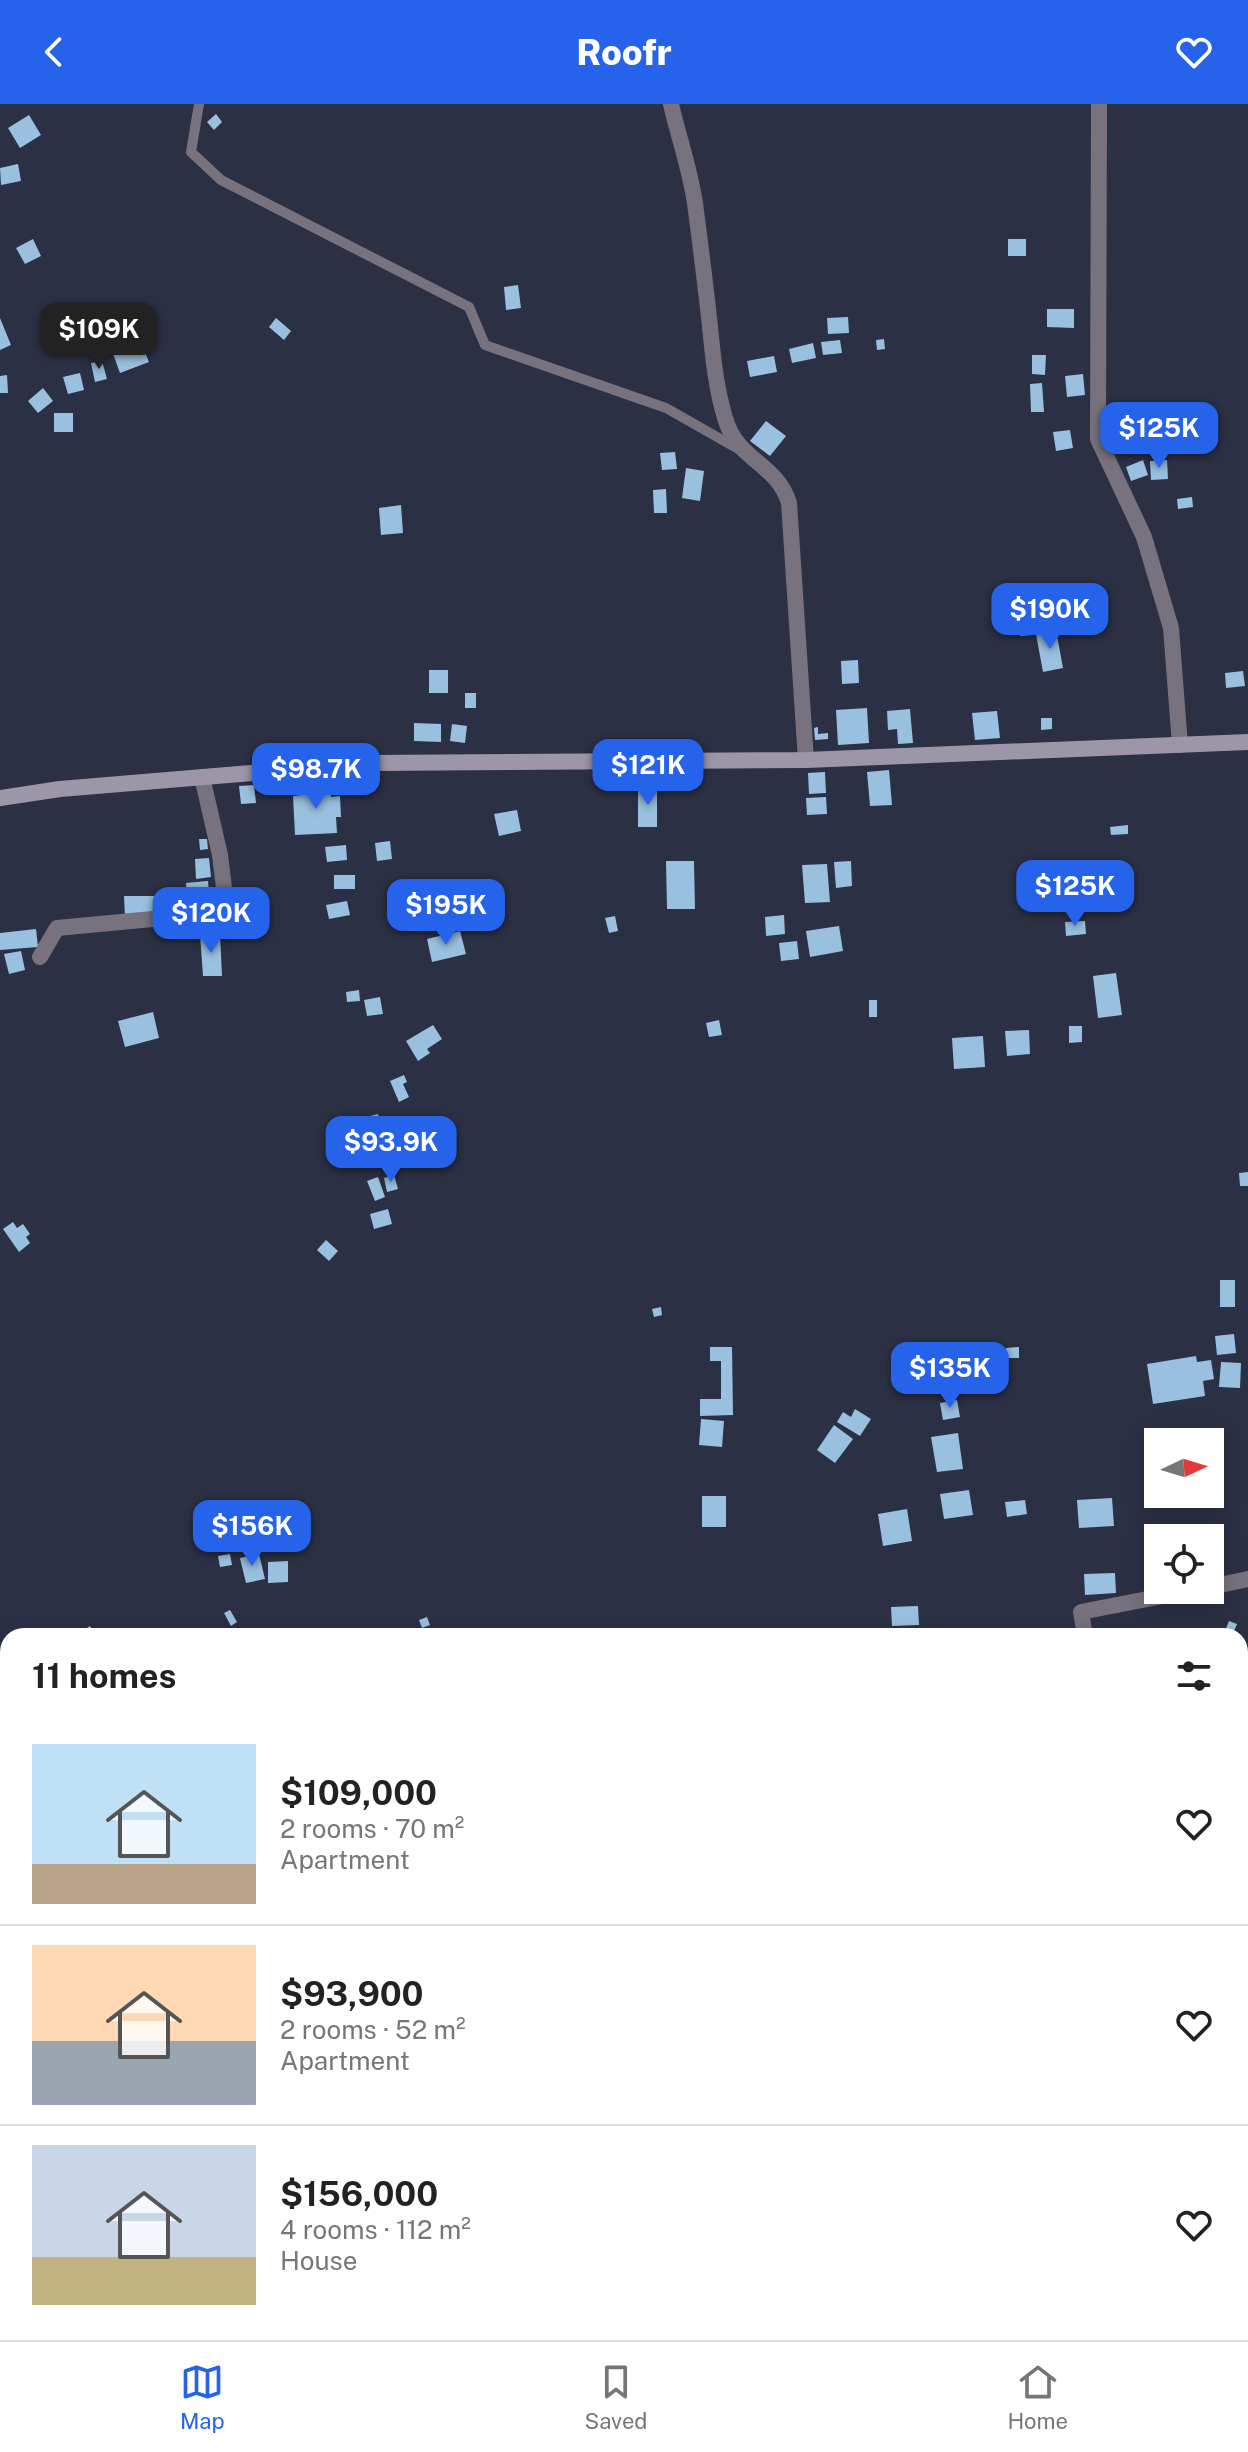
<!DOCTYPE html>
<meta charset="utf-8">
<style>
:root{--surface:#fff;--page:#f2f2f2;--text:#222;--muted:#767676;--line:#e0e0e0;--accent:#2563eb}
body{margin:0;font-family:"Public Sans",sans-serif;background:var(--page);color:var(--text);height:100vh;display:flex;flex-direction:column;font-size:30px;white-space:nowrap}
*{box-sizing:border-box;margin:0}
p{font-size:26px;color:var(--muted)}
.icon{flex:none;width:44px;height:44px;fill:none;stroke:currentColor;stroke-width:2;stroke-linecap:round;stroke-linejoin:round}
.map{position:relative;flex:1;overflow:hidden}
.panel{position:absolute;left:0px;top:1524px;width:1248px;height:712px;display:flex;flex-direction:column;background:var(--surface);border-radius:24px 24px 0 0;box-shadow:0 4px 20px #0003}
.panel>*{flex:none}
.needle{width:52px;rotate:86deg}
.buttons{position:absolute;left:1144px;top:1324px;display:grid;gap:16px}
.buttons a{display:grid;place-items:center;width:80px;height:80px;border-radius:0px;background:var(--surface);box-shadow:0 4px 20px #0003;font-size:40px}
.price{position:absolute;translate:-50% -68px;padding:0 18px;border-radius:16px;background:var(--accent);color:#fff;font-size:26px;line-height:52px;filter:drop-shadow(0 2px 4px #0008)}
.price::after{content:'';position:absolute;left:50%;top:48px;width:24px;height:18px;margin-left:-12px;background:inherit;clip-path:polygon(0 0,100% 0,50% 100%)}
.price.on{background:#222;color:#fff}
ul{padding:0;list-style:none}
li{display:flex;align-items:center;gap:24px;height:200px;padding:0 32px}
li+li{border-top:2px solid var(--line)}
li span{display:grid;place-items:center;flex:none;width:224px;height:160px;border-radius:0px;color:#555}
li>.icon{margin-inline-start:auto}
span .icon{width:96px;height:96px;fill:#fffc;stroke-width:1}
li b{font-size:34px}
h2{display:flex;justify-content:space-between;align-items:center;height:96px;padding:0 32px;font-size:34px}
header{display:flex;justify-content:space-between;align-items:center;height:104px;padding:0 32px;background:var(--accent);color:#fff;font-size:36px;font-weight:800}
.tab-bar{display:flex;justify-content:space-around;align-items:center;height:112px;border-top:2px solid var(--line);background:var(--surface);font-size:22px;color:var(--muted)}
.tab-bar a{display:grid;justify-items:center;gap:4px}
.tab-bar .on{color:var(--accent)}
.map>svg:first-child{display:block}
</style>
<header><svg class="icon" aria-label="back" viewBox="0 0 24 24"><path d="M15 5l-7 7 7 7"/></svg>Roofr<svg class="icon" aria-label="heart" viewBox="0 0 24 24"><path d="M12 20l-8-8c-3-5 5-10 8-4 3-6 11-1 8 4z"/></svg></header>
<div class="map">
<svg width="1248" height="2236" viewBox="0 0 1248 2236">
<rect width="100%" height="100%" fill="#2b3045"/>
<!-- building -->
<path fill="#99c1df" d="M216 10 222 18 214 26 207 18Z
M29 11 41 31 20 44 8 24Z
M18 60 21 77 1 81 0 64Z
M33 135 41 152 25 160 16 144Z
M1008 135H1026V152H1008Z
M518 181 521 204 506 206 504 183Z
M1047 205H1074V224L1047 223Z
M848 213 849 229 828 230 827 214Z
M0 214 11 241 0 246Z
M276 214 291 227 284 236 269 223Z
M884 235 885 245 877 246 876 236Z
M140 236 149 258 120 269 112 247Z
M840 236 842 249 823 251 821 238Z
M813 239 816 254 792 259 789 245Z
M1032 251H1046L1045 271 1032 270Z
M774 252 777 268 750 273 747 257Z
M102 257 107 275 95 278 91 259Z
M80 269 84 286 68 290 63 273Z
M1083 270 1085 291 1067 293 1065 272Z
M7 271 8 289H0V272Z
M1042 279 1044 308H1031L1030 280Z
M43 284 53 297 38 309 28 297Z
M54 309H73V328H54Z
M766 317 786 332 770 352 750 337Z
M1070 326 1073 344 1056 347 1053 328Z
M1121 331H1126L1127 344 1122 345Z
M675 348 677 365 662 366 660 349Z
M1143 356 1148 371 1131 377 1126 363Z
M1167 356 1168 375 1151 376 1150 357Z
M686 364 704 367 700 397 682 394Z
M666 385 667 409H654L653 386Z
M1192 393 1193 403 1178 405 1177 395Z
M401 401 403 429 381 431 379 404Z
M1019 511H1031L1032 531 1020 532Z
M1056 526 1063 564 1043 568 1036 530Z
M858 556 859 579 842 580 841 557Z
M429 566H448V589H429Z
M1243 567 1245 582 1226 584 1225 569Z
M465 589H476V604H465Z
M867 604 869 639 838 641 836 606Z
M910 605 913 639 898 640 897 625 888 626 887 607Z
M997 607 1000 634 975 636 972 609Z
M1041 614H1052V625L1041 626Z
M414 619 441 620V638L414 637Z
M452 620 467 622 465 639 450 637Z
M818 623V630L828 629V635L815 636 814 624Z
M889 666 892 701 870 702 867 668Z
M825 668 826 689 809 690 808 669Z
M320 680 321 686H331V693L340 692 341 713H336L337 729 295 731 293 692 302 691 301 682Z
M254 681 256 699 241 700 239 682Z
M638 683H657V723H638Z
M826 693 827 710 807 711 806 694Z
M517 706 521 727 499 732 494 710Z
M1128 721V730L1111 731 1110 723Z
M199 735H207L208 745 200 746Z
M390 737 392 755 377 757 375 739Z
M346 741 347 756 327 758 325 743Z
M209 754 211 773 196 775 195 755Z
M666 757H694L695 805H667Z
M851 757 852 782 836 784 834 758Z
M827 760 830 798 805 799 802 761Z
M334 771H355V785H334Z
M208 777 209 789 215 788 217 807 189 809 186 779Z
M124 792H162L163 813H125Z
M179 795 181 808 167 810 165 797Z
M347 797 350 811 329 815 326 801Z
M784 811 785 830 766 832 765 813Z
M615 812 618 827 609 829 605 814Z
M1085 817 1086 830 1066 832 1065 818Z
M839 822 843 847 810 853 806 827Z
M36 825 38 843 0 846V829Z
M460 827 466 850 432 858 427 835Z
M220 829 222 872H203L200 830Z
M797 837 799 855 781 857 779 839Z
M21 847 25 866 9 870 4 850Z
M1116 869 1122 911 1098 914 1093 872Z
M359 886 360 897 347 898 346 888Z
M380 893 383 910 367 912 364 896Z
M869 896H877V913H869Z
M153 908 159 934 125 943 118 917Z
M719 916 722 931 709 933 706 919Z
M433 921 442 935 427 945 430 949 418 957 406 937Z
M1069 922H1082V938L1069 939Z
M1029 926 1030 950 1007 952 1005 927Z
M983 932 985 963 954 965 952 934Z
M404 971 407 978 403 980 409 993 399 998 390 977Z
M378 1010 383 1027 367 1032 362 1014Z
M383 1033 388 1050 371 1055 366 1038Z
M1248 1068V1082H1240L1239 1069Z
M394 1071 398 1085 387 1088 384 1074Z
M378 1073 385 1093 375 1097 367 1077Z
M388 1105 392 1120 374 1125 370 1110Z
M13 1118 17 1124 23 1120 30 1130 26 1133 30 1139 19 1148 3 1125Z
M326 1136 338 1147 329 1157 317 1146Z
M1220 1176H1235V1203H1220Z
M661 1203 662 1211 654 1213 652 1205Z
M1234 1230 1236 1249 1217 1251 1215 1232Z
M710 1243H732L733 1311 700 1312V1295H721V1257H710Z
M1019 1243V1254H1006V1244Z
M1196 1252 1197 1258 1211 1256 1214 1275 1203 1277 1205 1292 1153 1300 1147 1260Z
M1221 1258 1241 1259 1240 1284 1219 1283Z
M957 1296 960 1313 943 1316 940 1299Z
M855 1305 871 1315 860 1332 837 1318 843 1308 851 1313Z
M701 1315 724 1317 722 1343 699 1341Z
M834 1321 853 1335 835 1359 817 1346Z
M958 1329 963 1365 937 1368 931 1333Z
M1210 1368H1215L1216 1388H1210Z
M969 1386 973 1411 944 1415 940 1390Z
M702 1392H726V1423H702Z
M1112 1394 1114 1422 1079 1424 1077 1396Z
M1025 1396 1027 1410 1007 1413 1005 1398Z
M907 1405 912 1437 883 1442 878 1410Z
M230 1450 232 1461 220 1463 218 1452Z
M259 1450 265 1475 246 1479 240 1454Z
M288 1457V1478L268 1479V1458Z
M1115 1469 1116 1489 1085 1491 1084 1470Z
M918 1502 919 1521 892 1522 891 1503Z
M230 1506 237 1518 231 1522 224 1509Z
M427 1513 430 1521 422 1524 419 1516Z
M1229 1517 1237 1520 1232 1532H1223Z
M90 1522 96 1532H74Z
M0 2092 8 2093V2117L0 2115Z
M0 2125 8 2127V2139L0 2137Z
M0 2141 8 2143V2159L0 2157Z
M179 2228H206L201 2236H190Z
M583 2228H603L598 2236H585L580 2232Z
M919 2228H939L941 2229 937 2236H918L915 2234Z
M1002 2228H1015L1017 2230 1013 2236H1001L998 2234Z
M1027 2228H1033L1041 2233 1039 2236H1022Z"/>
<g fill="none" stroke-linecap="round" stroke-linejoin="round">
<!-- lane -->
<path stroke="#77727d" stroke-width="10" d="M199 0 191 48 221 76 469 203 485 241 666 304 740 346"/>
<!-- street -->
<path stroke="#77727d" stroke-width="16" d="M671 0C679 36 692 70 696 107 701 146 706 184 710 223 713 253 716 284 725 314 737 357 777 359 789 399L806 656
M1099 0 1098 335 1144 433 1171 524 1180 641
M40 853 57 824 227 808 220 751 202 673
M1210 1483 1248 1475
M1085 1532 1081 1508 1193 1486
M0 1847 8 1815"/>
<!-- secondary -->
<path stroke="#9d96a8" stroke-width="16" d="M0 694 60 685 371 659 806 656 1248 638
M0 1936 8 1940
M679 2228 696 2236"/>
</g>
</svg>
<div class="buttons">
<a><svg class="needle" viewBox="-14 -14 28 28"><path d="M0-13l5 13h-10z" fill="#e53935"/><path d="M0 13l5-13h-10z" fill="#767676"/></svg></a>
<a><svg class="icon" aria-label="locate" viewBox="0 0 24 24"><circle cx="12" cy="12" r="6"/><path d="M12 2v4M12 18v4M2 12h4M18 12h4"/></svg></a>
</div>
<b class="price on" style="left:99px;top:267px">$109K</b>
<b class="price" style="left:1159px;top:366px">$125K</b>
<b class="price" style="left:1050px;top:547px">$190K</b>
<b class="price" style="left:648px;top:703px">$121K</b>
<b class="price" style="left:316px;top:707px">$98.7K</b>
<b class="price" style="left:1075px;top:824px">$125K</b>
<b class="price" style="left:446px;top:843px">$195K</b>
<b class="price" style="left:211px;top:851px">$120K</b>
<b class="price" style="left:391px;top:1080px">$93.9K</b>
<b class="price" style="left:950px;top:1306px">$135K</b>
<b class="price" style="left:252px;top:1464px">$156K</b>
<section class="panel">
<h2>11 homes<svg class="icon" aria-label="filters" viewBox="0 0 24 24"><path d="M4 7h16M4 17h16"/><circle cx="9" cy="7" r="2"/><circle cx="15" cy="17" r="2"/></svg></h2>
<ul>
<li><span style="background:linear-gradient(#bfe0f5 75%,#b9a48a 0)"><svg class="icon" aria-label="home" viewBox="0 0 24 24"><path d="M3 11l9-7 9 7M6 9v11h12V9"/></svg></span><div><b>$109,000</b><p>2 rooms · 70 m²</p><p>Apartment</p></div><svg class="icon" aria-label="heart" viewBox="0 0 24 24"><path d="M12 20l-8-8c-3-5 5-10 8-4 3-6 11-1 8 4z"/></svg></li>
<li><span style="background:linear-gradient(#ffd9b3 60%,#9aa5b1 0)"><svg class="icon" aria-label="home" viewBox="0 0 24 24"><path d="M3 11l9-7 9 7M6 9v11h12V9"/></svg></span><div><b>$93,900</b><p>2 rooms · 52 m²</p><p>Apartment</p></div><svg class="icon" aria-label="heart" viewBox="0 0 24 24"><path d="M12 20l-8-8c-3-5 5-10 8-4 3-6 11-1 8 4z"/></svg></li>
<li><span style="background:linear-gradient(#c9d6e8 70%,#c2b280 0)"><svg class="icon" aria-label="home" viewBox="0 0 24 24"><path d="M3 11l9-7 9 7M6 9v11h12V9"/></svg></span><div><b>$156,000</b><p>4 rooms · 112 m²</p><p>House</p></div><svg class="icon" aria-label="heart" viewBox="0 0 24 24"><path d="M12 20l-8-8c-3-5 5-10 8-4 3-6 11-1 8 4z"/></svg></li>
</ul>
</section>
</div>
<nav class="tab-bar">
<a class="on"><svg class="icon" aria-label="map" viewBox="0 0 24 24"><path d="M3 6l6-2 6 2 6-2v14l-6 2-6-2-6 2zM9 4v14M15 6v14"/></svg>Map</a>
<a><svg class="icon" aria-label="saved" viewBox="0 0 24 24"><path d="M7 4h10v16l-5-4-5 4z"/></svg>Saved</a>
<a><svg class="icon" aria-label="home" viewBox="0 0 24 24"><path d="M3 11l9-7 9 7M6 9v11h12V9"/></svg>Home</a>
</nav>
